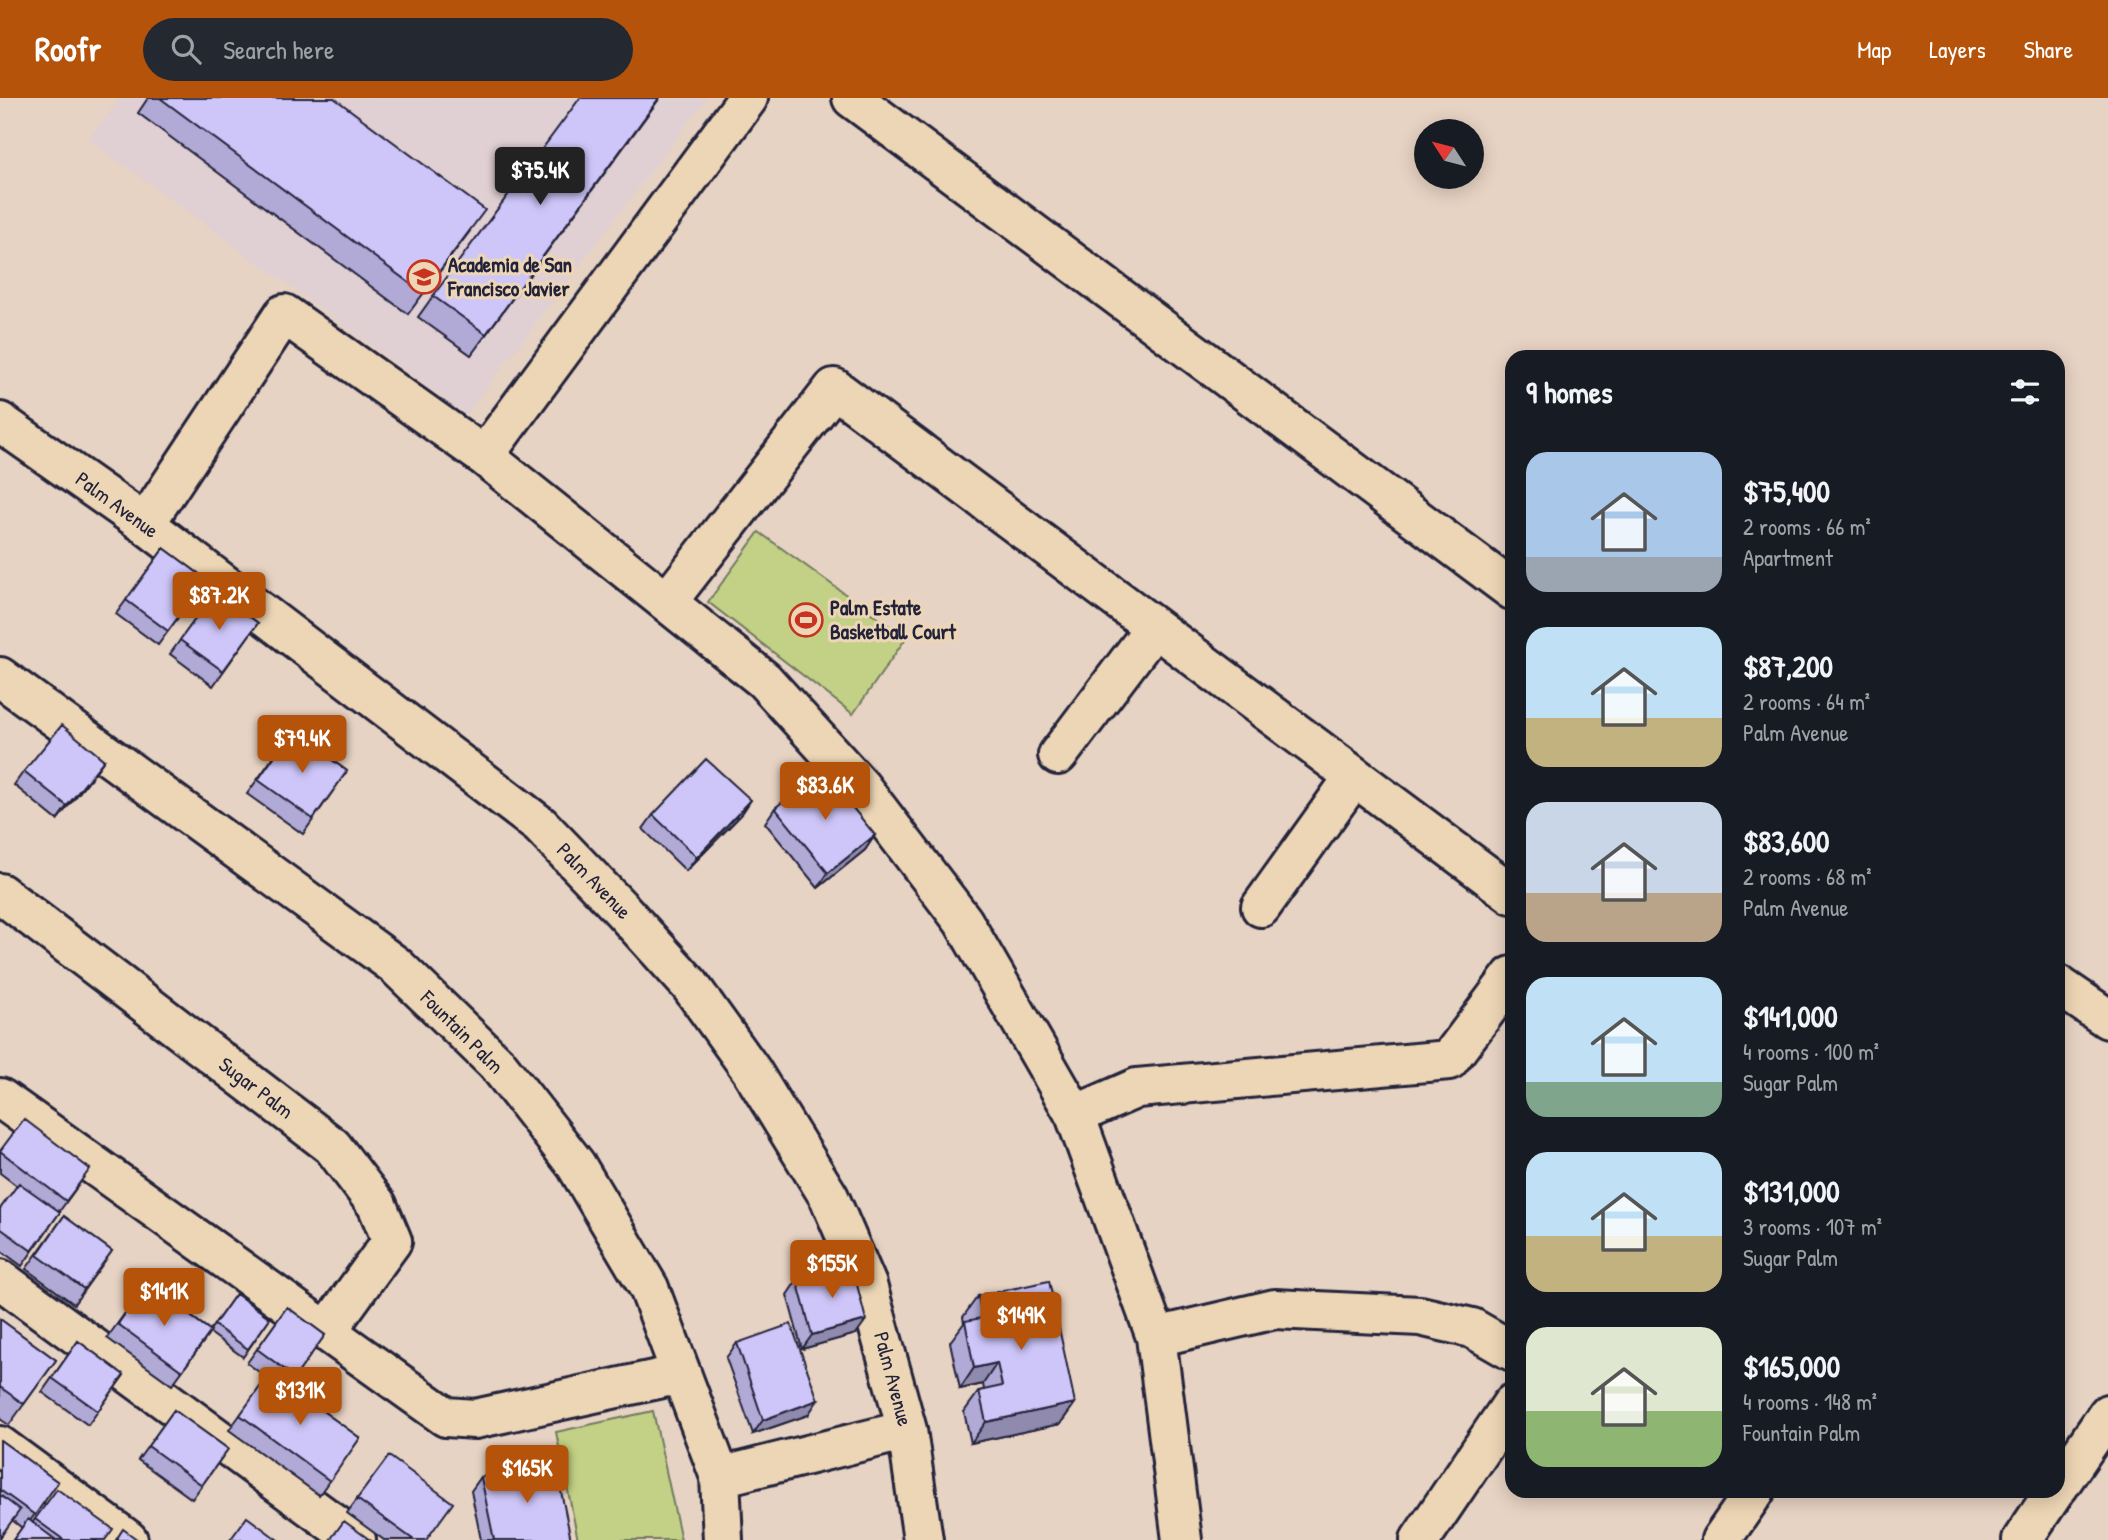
<!DOCTYPE html>
<meta charset="utf-8">
<style>
:root{--surface:#171b24;--page:#242831;--text:#f1f3f6;--muted:#9ea1a6;--accent:#b45309}
body{margin:0;font-family:"Patrick Hand",sans-serif;background:var(--page);color:var(--text);height:100vh;display:flex;flex-direction:column;font-size:26px;white-space:nowrap}
*{box-sizing:border-box;margin:0}
p{font-size:23px;color:var(--muted)}
.icon{flex:none;width:38px;height:38px;fill:none;stroke:currentColor;stroke-width:2;stroke-linecap:round;stroke-linejoin:round}
.map{position:relative;flex:1;overflow:hidden}
.panel{position:absolute;left:1505px;top:252px;width:560px;height:1148px;display:flex;flex-direction:column;background:var(--surface);border-radius:21px;box-shadow:0 4px 18px #0003}
.panel>*{flex:none}
.needle{width:46px;rotate:306deg}
.controls{position:absolute;left:1414px;top:21px;display:grid;gap:14px}
.controls a{display:grid;place-items:center;width:70px;height:70px;border-radius:50%;background:var(--surface);box-shadow:0 4px 18px #0003;font-size:35px}
.price{position:absolute;translate:-50% -60px;padding:0 16px;border-radius:7px;background:var(--accent);color:#fff;font-size:23px;line-height:46px;filter:drop-shadow(0 2px 4px #0008)}
.price::after{content:'';position:absolute;left:50%;top:42px;width:21px;height:16px;margin-left:-10px;background:inherit;clip-path:polygon(0 0,100% 0,50% 100%)}
.price.active{background:#222;color:#fff}
ul{padding:0;list-style:none}
li{display:flex;align-items:center;gap:21px;height:175px;padding:0 21px}
li span{display:grid;place-items:center;flex:none;width:196px;height:140px;border-radius:21px;color:#555}
li>.icon{margin-inline-start:auto}
span .icon{width:84px;height:84px;fill:#fffc;stroke-width:1}
li b{font-size:30px}
h2{display:flex;justify-content:space-between;align-items:center;height:84px;padding:0 21px;font-size:30px}
header{display:flex;align-items:center;gap:42px;box-sizing:border-box;height:98px;padding:0 35px;background:var(--accent);color:#fff}
header strong{font-size:33px}
nav{display:flex;gap:38px;margin-inline-start:auto;font-size:24px}
.search{width:490px;height:63px;background:var(--page);display:flex;align-items:center;gap:18px;box-sizing:border-box;padding:0 24px;border-radius:38px;color:var(--muted);font-size:26px}
.map>svg:first-child{display:block}
</style>
<header>
<strong>Roofr</strong>
<div class="search"><svg class="icon" aria-label="search" viewBox="0 0 24 24"><circle cx="10" cy="10" r="6"/><path d="M15 15l6 6"/></svg>Search here</div>
<nav><a>Map</a><a>Layers</a><a>Share</a></nav>
</header>
<div class="map">
<svg width="2108" height="1442" viewBox="0 0 2108 1442">
<rect width="100%" height="100%" fill="#e7d3c3"/>
<filter id="ink" filterUnits="userSpaceOnUse"><feTurbulence type="fractalNoise" baseFrequency=".0143" numOctaves="2"/><feDisplacementMap in="SourceGraphic" scale="14" xChannelSelector="R" yChannelSelector="G"/><feConvolveMatrix kernelMatrix="1 2 1 2 8 2 1 2 1" color-interpolation-filters="sRGB"/></filter>
<g filter="url(#ink)">
<!-- built -->
<path fill="#e0cfd3" d="M121 0H707L466 317 88 41Z"/>
<!-- green -->
<path fill="#c2d185" stroke="#727a60" stroke-width="2" d="M759 434 906 540 853 616 708 504Z
M653 1313 681 1442H578L556 1334Z"/>
<g fill="none" stroke-linecap="round" stroke-linejoin="round">
<defs>
<path id="minor" d="M852 0 1512 492
M0 324 145 426 540 727 622 812 690 887 751 972 829 1099 867 1187 907 1332 923 1442
M484 358 748 0
M145 426 284 216 484 358 764 582 861 689 963 823 1075 1017 1156 1239 1182 1442
M667 504 834 290 1512 796
M0 579 395 867 498 967 576 1067 649 1190 720 1379 723 1442
M1058 657 1154 530
M0 795 332 1048 377 1107 392 1143 326 1234
M1261 809 1354 679
M2058 887 2108 921
M0 1000 446 1319 475 1321 681 1276
M1075 1017 1137 990 1449 962 1512 878
M0 1181 356 1442
M1156 1239 1275 1211 1420 1218 1472 1230 1512 1253
M0 1348 128 1442
M720 1379 907 1332
M2058 1389 2108 1316
M1420 1442 1512 1306
M1721 1442 1755 1393
M2022 1442 2055 1393"/>
</defs>
<!-- minor casing -->
<use href="#minor" stroke="#22223b" stroke-width="44"/>
<!-- minor -->
<use href="#minor" stroke="#edd6b5" stroke-width="38"/>
</g>
<!-- wall -->
<path fill="#b1aad6" stroke="#22223b" stroke-width="2" d="M148 0H334L470 133 408 216 138 15Z
M660 0 471 257 418 219 433 198Z
M164 450 206 481 158 547 116 516Z
M215 494 258 525 213 588 170 556Z
M292 633 347 673 303 736 247 696Z
M104 662 94 676 57 722 14 687 24 673Z
M775 710 875 737 865 752 818 790 765 725Z
M653 717H741L686 773 643 731Z
M0 1053 80 1085 59 1114H60L22 1168 0 1152V1111L17 1088 0 1075Z
M64 1118 112 1153 74 1206 26 1171Z
M797 1182 856 1236 802 1251 787 1197Z
M146 1186 210 1232 236 1196 270 1220 243 1259 210 1235 172 1287 107 1240Z
M978 1198 1075 1305 1060 1326 971 1345 964 1314 979 1293 984 1292 983 1286 960 1291 950 1244 964 1225 963 1219Z
M287 1209 325 1237 288 1288 360 1340 319 1397 229 1332 267 1280 247 1265Z
M0 1221 56 1262 9 1327 0 1321Z
M78 1243 124 1277 88 1327 42 1294Z
M737 1245 808 1317 753 1336 726 1260Z
M174 1312 228 1351 192 1401 138 1362Z
M0 1342 58 1384 30 1423 32 1425 35 1421 105 1442H13L22 1430 12 1422 0 1440Z
M389 1358 426 1442H384L347 1415Z
M481 1379 571 1442H481L471 1393Z"/>
<!-- shaded-wall -->
<path fill="#908bae" stroke="#22223b" stroke-width="2" d="M104 662 94 676 57 722 67 708Z
M751 702 741 717 686 773 697 759Z
M875 737 865 752 818 790 828 775Z
M866 1222 856 1236 802 1251 812 1237Z
M997 1265 983 1286 960 1291 974 1270Z
M818 1302 808 1317 753 1336 763 1322Z
M1075 1305 1060 1326 971 1345 986 1324Z"/>
<!-- building -->
<path fill="#cec6f9" stroke="#22223b" stroke-width="2" d="M160 0H334L485 112 423 195Z
M580 0H659L486 236 433 198Z
M164 450 206 481 168 533 126 502Z
M215 494 258 525 223 573 180 542Z
M62 627 104 662 67 708 24 673Z
M292 633 347 673 313 721 258 682Z
M706 661 751 702 697 759 653 717Z
M822 672 875 737 828 775 775 710Z
M24 1021 90 1071 66 1103 0 1053Z
M19 1085 60 1114 32 1153 0 1130V1111Z
M64 1118 112 1153 84 1191 37 1157Z
M852 1167 866 1222 812 1237 797 1182Z
M1049 1183 1075 1305 986 1324 979 1293 1002 1288 997 1265 974 1270 965 1223 982 1220 978 1198Z
M146 1186 211 1233 182 1273 118 1226Z
M236 1196 270 1220 248 1251 214 1227Z
M287 1209 325 1237 295 1279 257 1251Z
M0 1221 56 1262 24 1306 0 1289Z
M791 1226 818 1302 763 1322 737 1245Z
M78 1243 124 1277 98 1313 52 1280Z
M270 1275 360 1340 330 1383 240 1317Z
M174 1312 228 1351 202 1387 148 1348Z
M0 1342 58 1384 35 1417 0 1392Z
M389 1358 453 1405 426 1442H414L357 1401Z
M555 1364 571 1442H494L481 1379Z
M57 1391 113 1431 105 1442H64L35 1421Z
M0 1397 20 1412 0 1439Z
M247 1419 278 1442H230Z
M28 1421 56 1442H13Z
M344 1423 370 1442H330Z
M123 1431 138 1442H116Z"/>
</g>
<!-- icons -->
<defs>
<symbol id="school-ring" viewBox="-11 -11 22 22"><circle r="9.5" fill="#edd6b5" stroke="#c8321e" stroke-width="1.5"/><path d="M0-5L7-2L0 1L-7-2ZM-4 1L0 2.5L4 1V4Q0 6-4 4Z" fill="#c8321e"/></symbol>
<symbol id="stadium-ring" viewBox="-11 -11 22 22"><circle r="9.5" fill="#edd6b5" stroke="#c8321e" stroke-width="1.5"/><path d="M0-5a6.5 5 0 1 0 0 10a6.5 5 0 1 0 0-10ZM-3.5-1.8h7v3.6h-7Z" fill="#c8321e"/></symbol>
</defs>
<g fill-rule="evenodd">
<use href="#school-ring" x="405" y="160" width="38" height="38"/>
<use href="#stadium-ring" x="787" y="503" width="38" height="38"/>
</g>
<g text-anchor="middle" stroke-width="6" stroke-linejoin="round" paint-order="stroke">
<!-- poi labels -->
<g font-size="21" font-weight="bold" fill="#22223b" stroke="#edd6b5" text-anchor="start">
<text x="448" y="174">Academia de San<tspan x="448" dy="24">Francisco Javier</tspan></text>
<text x="830" y="517">Palm Estate<tspan x="830" dy="24">Basketball Court</tspan></text>
</g>
<!-- street labels -->
<g font-size="21" fill="#22223b" stroke="#edd6b5">
<text transform="translate(117 407) rotate(36)" y="7">Palm Avenue</text>
<text transform="translate(594 783) rotate(46)" y="7">Palm Avenue</text>
<text transform="translate(462 934) rotate(45)" y="7">Fountain Palm</text>
<text transform="translate(256 990) rotate(37)" y="7">Sugar Palm</text>
<text transform="translate(893 1281) rotate(75)" y="7">Palm Avenue</text>
</g>
</g>
</svg>
<div class="controls">
<a><svg class="needle" viewBox="-14 -14 28 28"><path d="M0-13l5 13h-10z" fill="#e53935"/><path d="M0 13l5-13h-10z" fill="#9ea1a6"/></svg></a>
</div>
<b class="price active" style="left:540px;top:109px">$75.4K</b>
<b class="price" style="left:219px;top:534px">$87.2K</b>
<b class="price" style="left:302px;top:677px">$79.4K</b>
<b class="price" style="left:825px;top:724px">$83.6K</b>
<b class="price" style="left:832px;top:1202px">$155K</b>
<b class="price" style="left:164px;top:1230px">$141K</b>
<b class="price" style="left:1021px;top:1254px">$149K</b>
<b class="price" style="left:300px;top:1329px">$131K</b>
<b class="price" style="left:527px;top:1407px">$165K</b>
<section class="panel">
<h2>9 homes<svg class="icon" aria-label="filters" viewBox="0 0 24 24"><path d="M4 7h16M4 17h16"/><circle cx="9" cy="7" r="2"/><circle cx="15" cy="17" r="2"/></svg></h2>
<ul>
<li><span style="background:linear-gradient(#a9c7e8 75%,#9aa5b1 0)"><svg class="icon" aria-label="home" viewBox="0 0 24 24"><path d="M3 11l9-7 9 7M6 9v11h12V9"/></svg></span><div><b>$75,400</b><p>2 rooms · 66 m²</p><p>Apartment</p></div></li>
<li><span style="background:linear-gradient(#bfe0f5 65%,#c2b280 0)"><svg class="icon" aria-label="home" viewBox="0 0 24 24"><path d="M3 11l9-7 9 7M6 9v11h12V9"/></svg></span><div><b>$87,200</b><p>2 rooms · 64 m²</p><p>Palm Avenue</p></div></li>
<li><span style="background:linear-gradient(#c9d6e8 65%,#b9a48a 0)"><svg class="icon" aria-label="home" viewBox="0 0 24 24"><path d="M3 11l9-7 9 7M6 9v11h12V9"/></svg></span><div><b>$83,600</b><p>2 rooms · 68 m²</p><p>Palm Avenue</p></div></li>
<li><span style="background:linear-gradient(#bfe0f5 75%,#7fa58c 0)"><svg class="icon" aria-label="home" viewBox="0 0 24 24"><path d="M3 11l9-7 9 7M6 9v11h12V9"/></svg></span><div><b>$141,000</b><p>4 rooms · 100 m²</p><p>Sugar Palm</p></div></li>
<li><span style="background:linear-gradient(#bfe0f5 60%,#c2b280 0)"><svg class="icon" aria-label="home" viewBox="0 0 24 24"><path d="M3 11l9-7 9 7M6 9v11h12V9"/></svg></span><div><b>$131,000</b><p>3 rooms · 107 m²</p><p>Sugar Palm</p></div></li>
<li><span style="background:linear-gradient(#dfe7d0 60%,#8fb573 0)"><svg class="icon" aria-label="home" viewBox="0 0 24 24"><path d="M3 11l9-7 9 7M6 9v11h12V9"/></svg></span><div><b>$165,000</b><p>4 rooms · 148 m²</p><p>Fountain Palm</p></div></li>
</ul>
</section>
</div>
